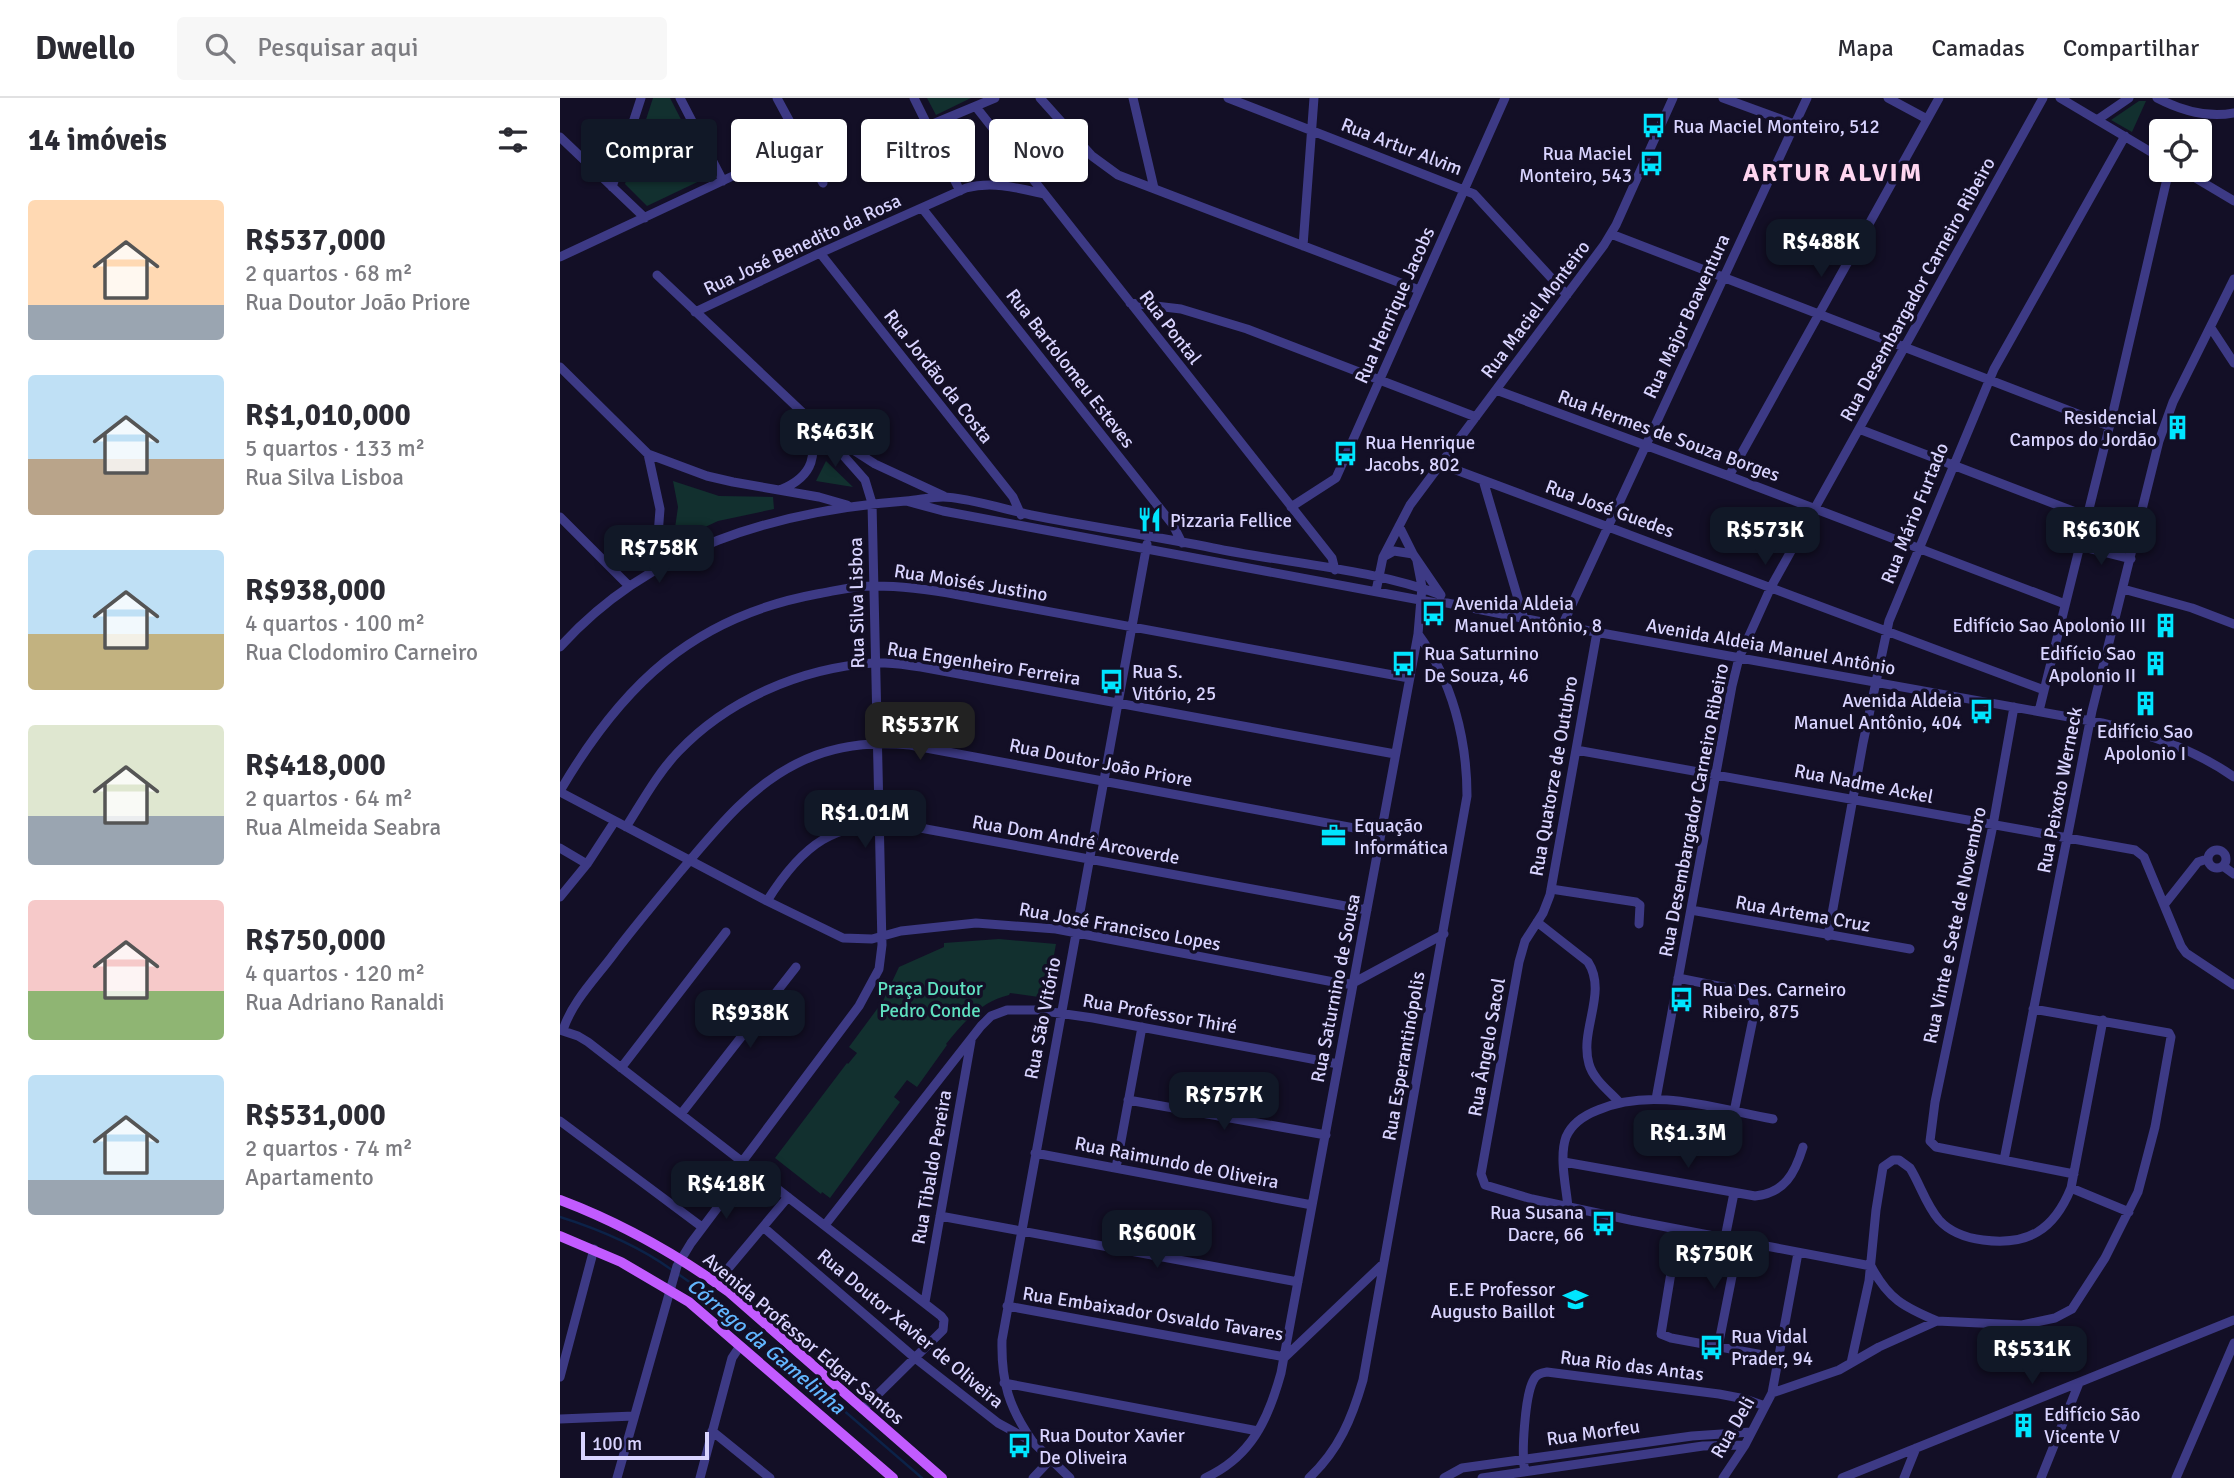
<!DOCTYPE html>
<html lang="pt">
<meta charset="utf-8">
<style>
:root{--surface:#fff;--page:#f7f7f7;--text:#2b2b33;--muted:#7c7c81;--line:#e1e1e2;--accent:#111827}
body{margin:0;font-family:Signika,sans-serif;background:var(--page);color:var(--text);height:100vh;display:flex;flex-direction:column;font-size:26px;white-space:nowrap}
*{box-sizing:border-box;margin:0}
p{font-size:23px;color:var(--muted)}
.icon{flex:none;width:38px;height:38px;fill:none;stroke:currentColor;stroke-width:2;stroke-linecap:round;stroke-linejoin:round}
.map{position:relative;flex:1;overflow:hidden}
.drawer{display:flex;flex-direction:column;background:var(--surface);width:560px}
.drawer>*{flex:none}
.banner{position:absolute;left:21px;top:21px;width:665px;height:63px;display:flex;gap:14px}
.tools{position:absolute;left:1589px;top:21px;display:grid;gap:14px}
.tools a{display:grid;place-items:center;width:63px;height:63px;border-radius:7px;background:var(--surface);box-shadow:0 2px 5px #0004;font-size:35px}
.scale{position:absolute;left:21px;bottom:18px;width:128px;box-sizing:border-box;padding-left:7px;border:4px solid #d9d4ff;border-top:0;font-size:19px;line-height:24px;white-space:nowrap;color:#d9d4ff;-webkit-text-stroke:5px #130f26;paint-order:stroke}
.price{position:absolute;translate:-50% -60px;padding:0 16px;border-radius:14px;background:var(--accent);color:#fff;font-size:23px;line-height:46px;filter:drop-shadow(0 2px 4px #0008)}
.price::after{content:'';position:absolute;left:50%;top:42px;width:21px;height:16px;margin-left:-10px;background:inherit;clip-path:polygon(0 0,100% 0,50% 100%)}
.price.current{background:#222;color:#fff}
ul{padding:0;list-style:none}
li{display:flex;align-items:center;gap:21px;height:175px;padding:0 28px}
li span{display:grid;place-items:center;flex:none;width:196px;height:140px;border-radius:7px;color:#555}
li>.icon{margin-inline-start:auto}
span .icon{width:84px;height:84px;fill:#fffc;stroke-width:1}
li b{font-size:30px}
h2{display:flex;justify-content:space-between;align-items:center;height:84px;padding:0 28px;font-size:30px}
.pill{padding:0 24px;border-radius:7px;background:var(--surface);box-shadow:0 2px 5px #0004;font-size:24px;line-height:63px}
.pill.current{background:var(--accent);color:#fff}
header{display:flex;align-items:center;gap:42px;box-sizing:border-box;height:98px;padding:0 35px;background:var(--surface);border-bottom:2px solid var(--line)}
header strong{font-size:33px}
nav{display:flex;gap:38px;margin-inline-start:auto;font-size:24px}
.search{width:490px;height:63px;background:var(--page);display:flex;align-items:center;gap:18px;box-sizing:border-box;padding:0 24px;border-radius:7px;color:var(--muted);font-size:26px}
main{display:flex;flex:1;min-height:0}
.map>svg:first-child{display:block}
</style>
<header>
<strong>Dwello</strong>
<div class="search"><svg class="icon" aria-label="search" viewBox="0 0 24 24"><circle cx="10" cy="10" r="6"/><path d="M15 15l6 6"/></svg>Pesquisar aqui</div>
<nav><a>Mapa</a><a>Camadas</a><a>Compartilhar</a></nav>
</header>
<main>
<section class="drawer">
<h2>14 imóveis<svg class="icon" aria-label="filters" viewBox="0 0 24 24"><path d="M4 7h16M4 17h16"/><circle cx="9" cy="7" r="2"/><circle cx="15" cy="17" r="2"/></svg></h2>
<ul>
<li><span style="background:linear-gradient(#ffd9b3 75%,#9aa5b1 0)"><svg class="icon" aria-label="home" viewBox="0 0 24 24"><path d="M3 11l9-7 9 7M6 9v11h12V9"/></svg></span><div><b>R$537,000</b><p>2 quartos · 68 m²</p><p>Rua Doutor João Priore</p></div></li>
<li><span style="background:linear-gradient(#bfe0f5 60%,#b9a48a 0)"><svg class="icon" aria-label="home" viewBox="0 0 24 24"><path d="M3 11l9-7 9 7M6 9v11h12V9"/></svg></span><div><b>R$1,010,000</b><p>5 quartos · 133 m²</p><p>Rua Silva Lisboa</p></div></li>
<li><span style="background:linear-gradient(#bfe0f5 60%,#c2b280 0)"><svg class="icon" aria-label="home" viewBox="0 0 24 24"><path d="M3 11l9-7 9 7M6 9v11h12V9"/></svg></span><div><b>R$938,000</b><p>4 quartos · 100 m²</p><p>Rua Clodomiro Carneiro</p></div></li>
<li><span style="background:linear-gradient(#dfe7d0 65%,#9aa5b1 0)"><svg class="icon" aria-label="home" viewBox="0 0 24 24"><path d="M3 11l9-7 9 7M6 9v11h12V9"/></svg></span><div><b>R$418,000</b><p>2 quartos · 64 m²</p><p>Rua Almeida Seabra</p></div></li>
<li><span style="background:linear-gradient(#f6c9c9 65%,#8fb573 0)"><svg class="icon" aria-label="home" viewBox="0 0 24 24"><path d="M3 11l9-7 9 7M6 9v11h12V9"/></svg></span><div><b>R$750,000</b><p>4 quartos · 120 m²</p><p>Rua Adriano Ranaldi</p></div></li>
<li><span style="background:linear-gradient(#bfe0f5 75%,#9aa5b1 0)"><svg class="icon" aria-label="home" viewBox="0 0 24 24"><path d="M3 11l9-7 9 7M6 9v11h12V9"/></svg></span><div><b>R$531,000</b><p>2 quartos · 74 m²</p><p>Apartamento</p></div></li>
</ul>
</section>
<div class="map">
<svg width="1674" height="1380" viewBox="0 0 1674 1380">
<rect width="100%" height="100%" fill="#130f26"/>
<!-- green -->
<path fill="#12302f" d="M93 0H110L150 78 87 108 65 86Z
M367 0H411L376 17Z
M1579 3H1586L1572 34 1551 22Z
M266 363 293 389 256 383Z
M113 383 159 398 213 399 214 411 158 423 113 444 118 409Z
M439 841 496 846 486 900 450 895 449 897C420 904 404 924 386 946L387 947 357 989 347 982 334 999 340 1004 270 1100 262 1094 261 1096 215 1060 287 965 288 966 297 955 289 949 323 903 339 869 384 849V845Z"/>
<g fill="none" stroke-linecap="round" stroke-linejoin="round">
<!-- stream -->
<path stroke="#0c2248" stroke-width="2.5" d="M0 1119C38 1131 80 1149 112 1172
M118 1176 157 1203 362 1380"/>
<!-- minor -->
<path stroke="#3d3a85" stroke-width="9" d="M120 0 163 83
M217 0 263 85
M354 0 400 93
M480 0 532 58 558 77 859 192
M573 0 594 90
M668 0 914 96 1007 197
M1163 0 1234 26
M1328 0 1367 21
M1500 0 1601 60
M1597 0C1620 12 1648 20 1674 15
M416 9 772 460 775 472
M1537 22 1569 0
M368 28 435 0
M0 39 85 120
M1622 72 1674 103
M52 89 81 0
M362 110 613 427 622 445
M1051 136 1549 328
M743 148 754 0
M260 155 453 399 461 417
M0 159 241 46
M97 177 259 330 315 366 384 398
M570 205 621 211 687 231 916 319
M135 214 260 155 406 90C433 83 458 90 484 96
M1651 230 1674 265
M0 269 88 356 147 378 173 384 259 399 287 407
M936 292 1169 378 1505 506
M1299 331 1526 418
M88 356 100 411 98 437 89 476
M880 366 1484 592
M1169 378 1379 0
M923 382 964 521
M220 392C255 378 258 356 248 322
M346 403 383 413 876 505H887L1002 528 1542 625C1589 636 1634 651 1674 679
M731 409 776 380 945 0
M0 419 69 488
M839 428 853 456 881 497
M96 443 106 454 121 458
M1519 448 1571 461
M823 459 834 453 853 456
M1563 491 1632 510 1674 526
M816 493 823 459 850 407 1044 147 1056 127 1113 0
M1002 528 1247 0
M1037 534 990 797 983 815 965 843 959 864 921 1076 925 1087 972 1101 1070 1122 1311 1168C1328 1201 1344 1209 1377 1223
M0 549C90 449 216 413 346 403 359 402 371 399 383 399 406 399 447 412 471 417 532 429 593 438 653 450 726 465 813 471 881 497
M1454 609 1433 727 1375 1004 1370 1043 1376 1049 1514 1076
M1479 613 1553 314 1609 72
M1016 652 1575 752 1584 759 1621 848 1626 855 1674 887
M0 693C62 587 133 519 257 496 275 493 296 487 315 488 343 488 372 492 399 497L849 580
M0 694 207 803 283 840 312 841 341 833 416 825 496 831 784 886 793 885 884 836
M66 729C82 704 97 676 118 654 167 602 241 570 313 565 329 564 345 567 361 569L835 656
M0 750 27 766
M1648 761a9 9 0 1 1 18 0a9 9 0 1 1-18 0Z
M1663 768 1674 776
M991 791 1076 804 1080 807 1079 826
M0 799 27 766 55 723
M207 803C242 747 275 721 344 727L807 812
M1604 807 1638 764 1647 761
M1131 812 1350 851
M977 824 1028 864C1048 895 1019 932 1029 966 1033 981 1049 993 1059 1004
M1268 838 1303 645 1329 523 1434 271 1565 38
M1118 880 1183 893 1193 900 1195 911 1174 1014
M0 932 18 938 28 944 381 1218 384 1222 383 1232 303 1311
M3 932C12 904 35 881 53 857 74 829 97 802 120 774 154 734 188 690 236 666 272 647 310 643 350 647L821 735
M61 970 166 834
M1096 1001 1172 588 1179 560 1211 489 1483 0
M568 1002 766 1037
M121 1016 236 869
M0 1023 142 1129
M475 1055 752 1107
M1444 1062 1532 613 1599 343 1613 304 1674 181
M182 1064 299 908 319 871 322 847 312 405 305 382 259 330
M1004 1064 1195 1098C1225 1095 1235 1075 1243 1049
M556 1070 582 929
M1511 1090 1569 1114
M1008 1109C1006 1088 999 1059 1006 1039 1012 1025 1025 1017 1038 1012 1094 988 1156 1011 1213 1021
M380 1118 738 1184
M265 1127 421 928 431 918 447 912H477L533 920 778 966
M203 1129 355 1260 438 1325 473 1344 510 1380
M1118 1132 1101 1236 1111 1240 1220 1260
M1165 1140 1174 1095
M156 1185 228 1099
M365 1204 411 943
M447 1208 725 1259 823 1166
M1158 1249 1179 1143
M1291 1265 1309 1183 1316 1112 1323 1069 1333 1062H1339L1350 1070C1360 1086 1366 1107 1379 1122 1390 1134 1407 1140 1423 1142 1468 1148 1494 1132 1511 1090L1543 922
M0 1279 34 1151
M444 1285 698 1333
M1212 1295 1279 1272 1319 1249 1377 1223 1462 1227 1495 1220 1512 1211 1545 1160 1578 1094 1595 1029 1611 939 1609 935 1473 911
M0 1321 74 1318
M152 1333 210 1380
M473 1344C449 1310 441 1284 442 1242L587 446
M965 1374C961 1356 965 1299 973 1283 976 1276 981 1275 987 1274L1159 1296 1185 1301 1205 1308
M57 1380 117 1168 131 1145 188 1069
M140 1380 172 1260 180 1248
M473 1380 490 1362
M645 1380C691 1359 708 1322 721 1275L858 536 862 489 857 463
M749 1380C779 1352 792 1320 803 1282L907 698C907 641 892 582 858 536
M884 1380 902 1370 1132 1338 1191 1334
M922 1380 1143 1348 1185 1347
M1163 1380 1185 1347 1212 1295 1238 1155
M1282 1380 1674 1222
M1344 1380 1356 1350
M1481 1380 1519 1285
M1616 1380 1674 1245"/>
<!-- major -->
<path stroke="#c25bff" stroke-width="10" d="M0 1102C61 1125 116 1156 169 1194L382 1380
M0 1138 61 1164 129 1204 333 1380"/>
</g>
<!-- icons -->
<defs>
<symbol id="bus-bare" viewBox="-9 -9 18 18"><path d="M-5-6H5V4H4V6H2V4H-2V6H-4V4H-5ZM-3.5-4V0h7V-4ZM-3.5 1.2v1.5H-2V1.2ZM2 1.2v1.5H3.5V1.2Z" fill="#00e5ff" stroke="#130f26" stroke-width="2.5" paint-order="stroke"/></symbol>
<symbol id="building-bare" viewBox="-9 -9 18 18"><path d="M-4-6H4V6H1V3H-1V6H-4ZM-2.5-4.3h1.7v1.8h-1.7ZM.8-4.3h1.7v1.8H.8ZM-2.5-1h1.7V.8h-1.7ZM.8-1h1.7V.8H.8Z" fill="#00e5ff" stroke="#130f26" stroke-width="2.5" paint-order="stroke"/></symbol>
<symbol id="restaurant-bare" viewBox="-9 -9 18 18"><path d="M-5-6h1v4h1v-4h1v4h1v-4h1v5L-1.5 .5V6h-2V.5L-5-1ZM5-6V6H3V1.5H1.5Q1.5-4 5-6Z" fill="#00e5ff" stroke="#130f26" stroke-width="2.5" paint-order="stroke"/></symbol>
<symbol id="office-bare" viewBox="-9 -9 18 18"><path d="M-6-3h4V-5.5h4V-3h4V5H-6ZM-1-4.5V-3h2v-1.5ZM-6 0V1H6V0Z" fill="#00e5ff" stroke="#130f26" stroke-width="2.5" paint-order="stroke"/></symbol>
<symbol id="school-bare" viewBox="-9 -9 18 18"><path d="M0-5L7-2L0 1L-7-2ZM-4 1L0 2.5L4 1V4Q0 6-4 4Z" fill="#00e5ff" stroke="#130f26" stroke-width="2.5" paint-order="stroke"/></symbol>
</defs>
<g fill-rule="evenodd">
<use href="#bus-bare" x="1076" y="10" width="35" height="35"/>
<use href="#bus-bare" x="1074" y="48" width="35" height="35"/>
<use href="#building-bare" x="1600" y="312" width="35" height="35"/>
<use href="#bus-bare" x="768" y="338" width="35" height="35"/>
<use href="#restaurant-bare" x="572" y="404" width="35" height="35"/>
<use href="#bus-bare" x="856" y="498" width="35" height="35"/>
<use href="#building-bare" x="1588" y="510" width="35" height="35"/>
<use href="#bus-bare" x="826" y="548" width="35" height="35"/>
<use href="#building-bare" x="1578" y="548" width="35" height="35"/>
<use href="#bus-bare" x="534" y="566" width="35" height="35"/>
<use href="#building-bare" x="1568" y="588" width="35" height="35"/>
<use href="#bus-bare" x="1404" y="596" width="35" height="35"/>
<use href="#office-bare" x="756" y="720" width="35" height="35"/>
<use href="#bus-bare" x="1104" y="884" width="35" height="35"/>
<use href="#bus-bare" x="1026" y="1108" width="35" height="35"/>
<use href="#school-bare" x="998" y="1184" width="35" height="35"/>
<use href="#bus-bare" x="1134" y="1232" width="35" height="35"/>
<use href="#building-bare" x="1446" y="1310" width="35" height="35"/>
<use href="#bus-bare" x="442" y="1330" width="35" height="35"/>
</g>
<g text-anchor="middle" stroke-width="7" stroke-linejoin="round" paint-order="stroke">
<!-- poi labels -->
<g font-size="19" fill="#d9d4ff" stroke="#130f26" text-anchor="start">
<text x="1113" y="35">Rua Maciel Monteiro, 512</text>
<text x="1072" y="62" text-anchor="end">Rua Maciel<tspan x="1072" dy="22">Monteiro, 543</tspan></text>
<text x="1597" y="326" text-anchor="end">Residencial<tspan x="1597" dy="22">Campos do Jordão</tspan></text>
<text x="805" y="351">Rua Henrique<tspan x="805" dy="22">Jacobs, 802</tspan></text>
<text x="610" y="429">Pizzaria Fellice</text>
<text x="894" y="512">Avenida Aldeia<tspan x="894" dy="22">Manuel Antônio, 8</tspan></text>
<text x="1586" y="534" text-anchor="end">Edifício Sao Apolonio III</text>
<text x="864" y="562">Rua Saturnino<tspan x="864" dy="22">De Souza, 46</tspan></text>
<text x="1576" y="562" text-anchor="end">Edifício Sao<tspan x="1576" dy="22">Apolonio II</tspan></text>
<text x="572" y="580">Rua S.<tspan x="572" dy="22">Vitório, 25</tspan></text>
<text x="1402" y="609" text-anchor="end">Avenida Aldeia<tspan x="1402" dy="22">Manuel Antônio, 404</tspan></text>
<text x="1585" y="640" text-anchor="middle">Edifício Sao<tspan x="1585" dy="22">Apolonio I</tspan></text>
<text x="794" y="734">Equação<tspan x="794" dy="22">Informática</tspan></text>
<text x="1142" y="898">Rua Des. Carneiro<tspan x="1142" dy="22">Ribeiro, 875</tspan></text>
<text x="1024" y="1121" text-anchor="end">Rua Susana<tspan x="1024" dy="22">Dacre, 66</tspan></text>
<text x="995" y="1198" text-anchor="end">E.E Professor<tspan x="995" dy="22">Augusto Baillot</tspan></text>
<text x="1171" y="1245">Rua Vidal<tspan x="1171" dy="22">Prader, 94</tspan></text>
<text x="1484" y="1323">Edifício São<tspan x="1484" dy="22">Vicente V</tspan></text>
<text x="479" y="1344">Rua Doutor Xavier<tspan x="479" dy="22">De Oliveira</tspan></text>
</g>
<!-- street labels -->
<g font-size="19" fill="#d9d4ff" stroke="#130f26">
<text transform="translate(842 48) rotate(21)" y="7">Rua Artur Alvim</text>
<text transform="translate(242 146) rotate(-25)" y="7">Rua José Benedito da Rosa</text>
<text transform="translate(1357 191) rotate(-61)" y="7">Rua Desembargador Carneiro Ribeiro</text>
<text transform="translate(834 207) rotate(-66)" y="7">Rua Henrique Jacobs</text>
<text transform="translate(975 211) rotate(-53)" y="7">Rua Maciel Monteiro</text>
<text transform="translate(1126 218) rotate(-65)" y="7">Rua Major Boaventura</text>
<text transform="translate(611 229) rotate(52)" y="7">Rua Pontal</text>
<text transform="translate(511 270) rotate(52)" y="7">Rua Bartolomeu Esteves</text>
<text transform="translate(379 278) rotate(52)" y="7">Rua Jordão da Costa</text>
<text transform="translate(1109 337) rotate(20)" y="7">Rua Hermes de Souza Borges</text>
<text transform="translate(1050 410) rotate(20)" y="7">Rua José Guedes</text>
<text transform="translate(1354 415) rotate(-68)" y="7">Rua Mário Furtado</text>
<text transform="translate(411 484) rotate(9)" y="7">Rua Moisés Justino</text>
<text transform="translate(296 505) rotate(-91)" y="7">Rua Silva Lisboa</text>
<text transform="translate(1211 548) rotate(10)" y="7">Avenida Aldeia Manuel Antônio</text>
<text transform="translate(424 565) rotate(9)" y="7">Rua Engenheiro Ferreira</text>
<text transform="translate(541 664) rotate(11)" y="7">Rua Doutor João Priore</text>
<text transform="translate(993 678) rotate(-80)" y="7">Rua Quatorze de Outubro</text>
<text transform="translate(1304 685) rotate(11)" y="7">Rua Nadme Ackel</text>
<text transform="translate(1499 692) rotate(-79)" y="7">Rua Peixoto Werneck</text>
<text transform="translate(1133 712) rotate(-79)" y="7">Rua Desembargador Carneiro Ribeiro</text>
<text transform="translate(516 741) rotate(10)" y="7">Rua Dom André Arcoverde</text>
<text transform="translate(1243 815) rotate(10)" y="7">Rua Artema Cruz</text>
<text transform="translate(1394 827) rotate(-78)" y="7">Rua Vinte e Sete de Novembro</text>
<text transform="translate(560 828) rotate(10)" y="7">Rua José Francisco Lopes</text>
<text transform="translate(775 890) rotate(-79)" y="7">Rua Saturnino de Sousa</text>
<text transform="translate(600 915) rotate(10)" y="7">Rua Professor Thiré</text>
<text transform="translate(482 920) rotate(-79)" y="7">Rua São Vitório</text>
<text transform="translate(926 949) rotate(-80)" y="7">Rua Ângelo Sacol</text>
<text transform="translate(843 958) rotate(-80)" y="7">Rua Esperantinópolis</text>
<text transform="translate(617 1064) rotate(11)" y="7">Rua Raimundo de Oliveira</text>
<text transform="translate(371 1069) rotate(-80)" y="7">Rua Tibaldo Pereira</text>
<text transform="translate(593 1215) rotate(9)" y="7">Rua Embaixador Osvaldo Tavares</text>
<text transform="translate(351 1230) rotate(40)" y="7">Rua Doutor Xavier de Oliveira</text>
<text transform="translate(244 1240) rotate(40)" y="7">Avenida Professor Edgar Santos</text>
<text transform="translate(1072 1267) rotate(7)" y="7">Rua Rio das Antas</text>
<text transform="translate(1172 1329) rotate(-60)" y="7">Rua Deli</text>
<text transform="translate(1033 1334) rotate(-8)" y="7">Rua Morfeu</text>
</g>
<!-- park labels -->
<g font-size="19" fill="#5fe0c0" stroke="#130f26">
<text x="370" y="897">Praça Doutor<tspan x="370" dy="22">Pedro Conde</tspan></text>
</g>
<!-- water labels -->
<g font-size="21" font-style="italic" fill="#62b6ff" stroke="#130f26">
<text transform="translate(206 1248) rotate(40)" y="7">Córrego da Gamelinha</text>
</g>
<!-- district labels -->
<g font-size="26" font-weight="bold" letter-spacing="2" fill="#ffd6f0" stroke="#130f26">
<text x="1273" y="83">ARTUR ALVIM</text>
</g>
</g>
</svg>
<div class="tools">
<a><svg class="icon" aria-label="locate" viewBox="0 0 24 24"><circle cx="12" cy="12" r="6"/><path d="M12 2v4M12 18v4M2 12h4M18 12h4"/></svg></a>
</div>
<div class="scale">100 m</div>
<b class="price" style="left:1261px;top:181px">R$488K</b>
<b class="price" style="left:275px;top:371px">R$463K</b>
<b class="price" style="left:1205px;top:469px">R$573K</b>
<b class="price" style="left:1541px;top:469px">R$630K</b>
<b class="price" style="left:99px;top:487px">R$758K</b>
<b class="price current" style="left:360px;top:664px">R$537K</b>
<b class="price" style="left:305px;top:752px">R$1.01M</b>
<b class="price" style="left:190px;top:952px">R$938K</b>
<b class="price" style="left:664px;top:1034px">R$757K</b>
<b class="price" style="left:1128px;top:1072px">R$1.3M</b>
<b class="price" style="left:166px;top:1123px">R$418K</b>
<b class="price" style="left:597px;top:1172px">R$600K</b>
<b class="price" style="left:1154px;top:1193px">R$750K</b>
<b class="price" style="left:1472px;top:1288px">R$531K</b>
<div class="banner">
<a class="pill current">Comprar</a>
<a class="pill">Alugar</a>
<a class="pill">Filtros</a>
<a class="pill">Novo</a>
</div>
</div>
</main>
